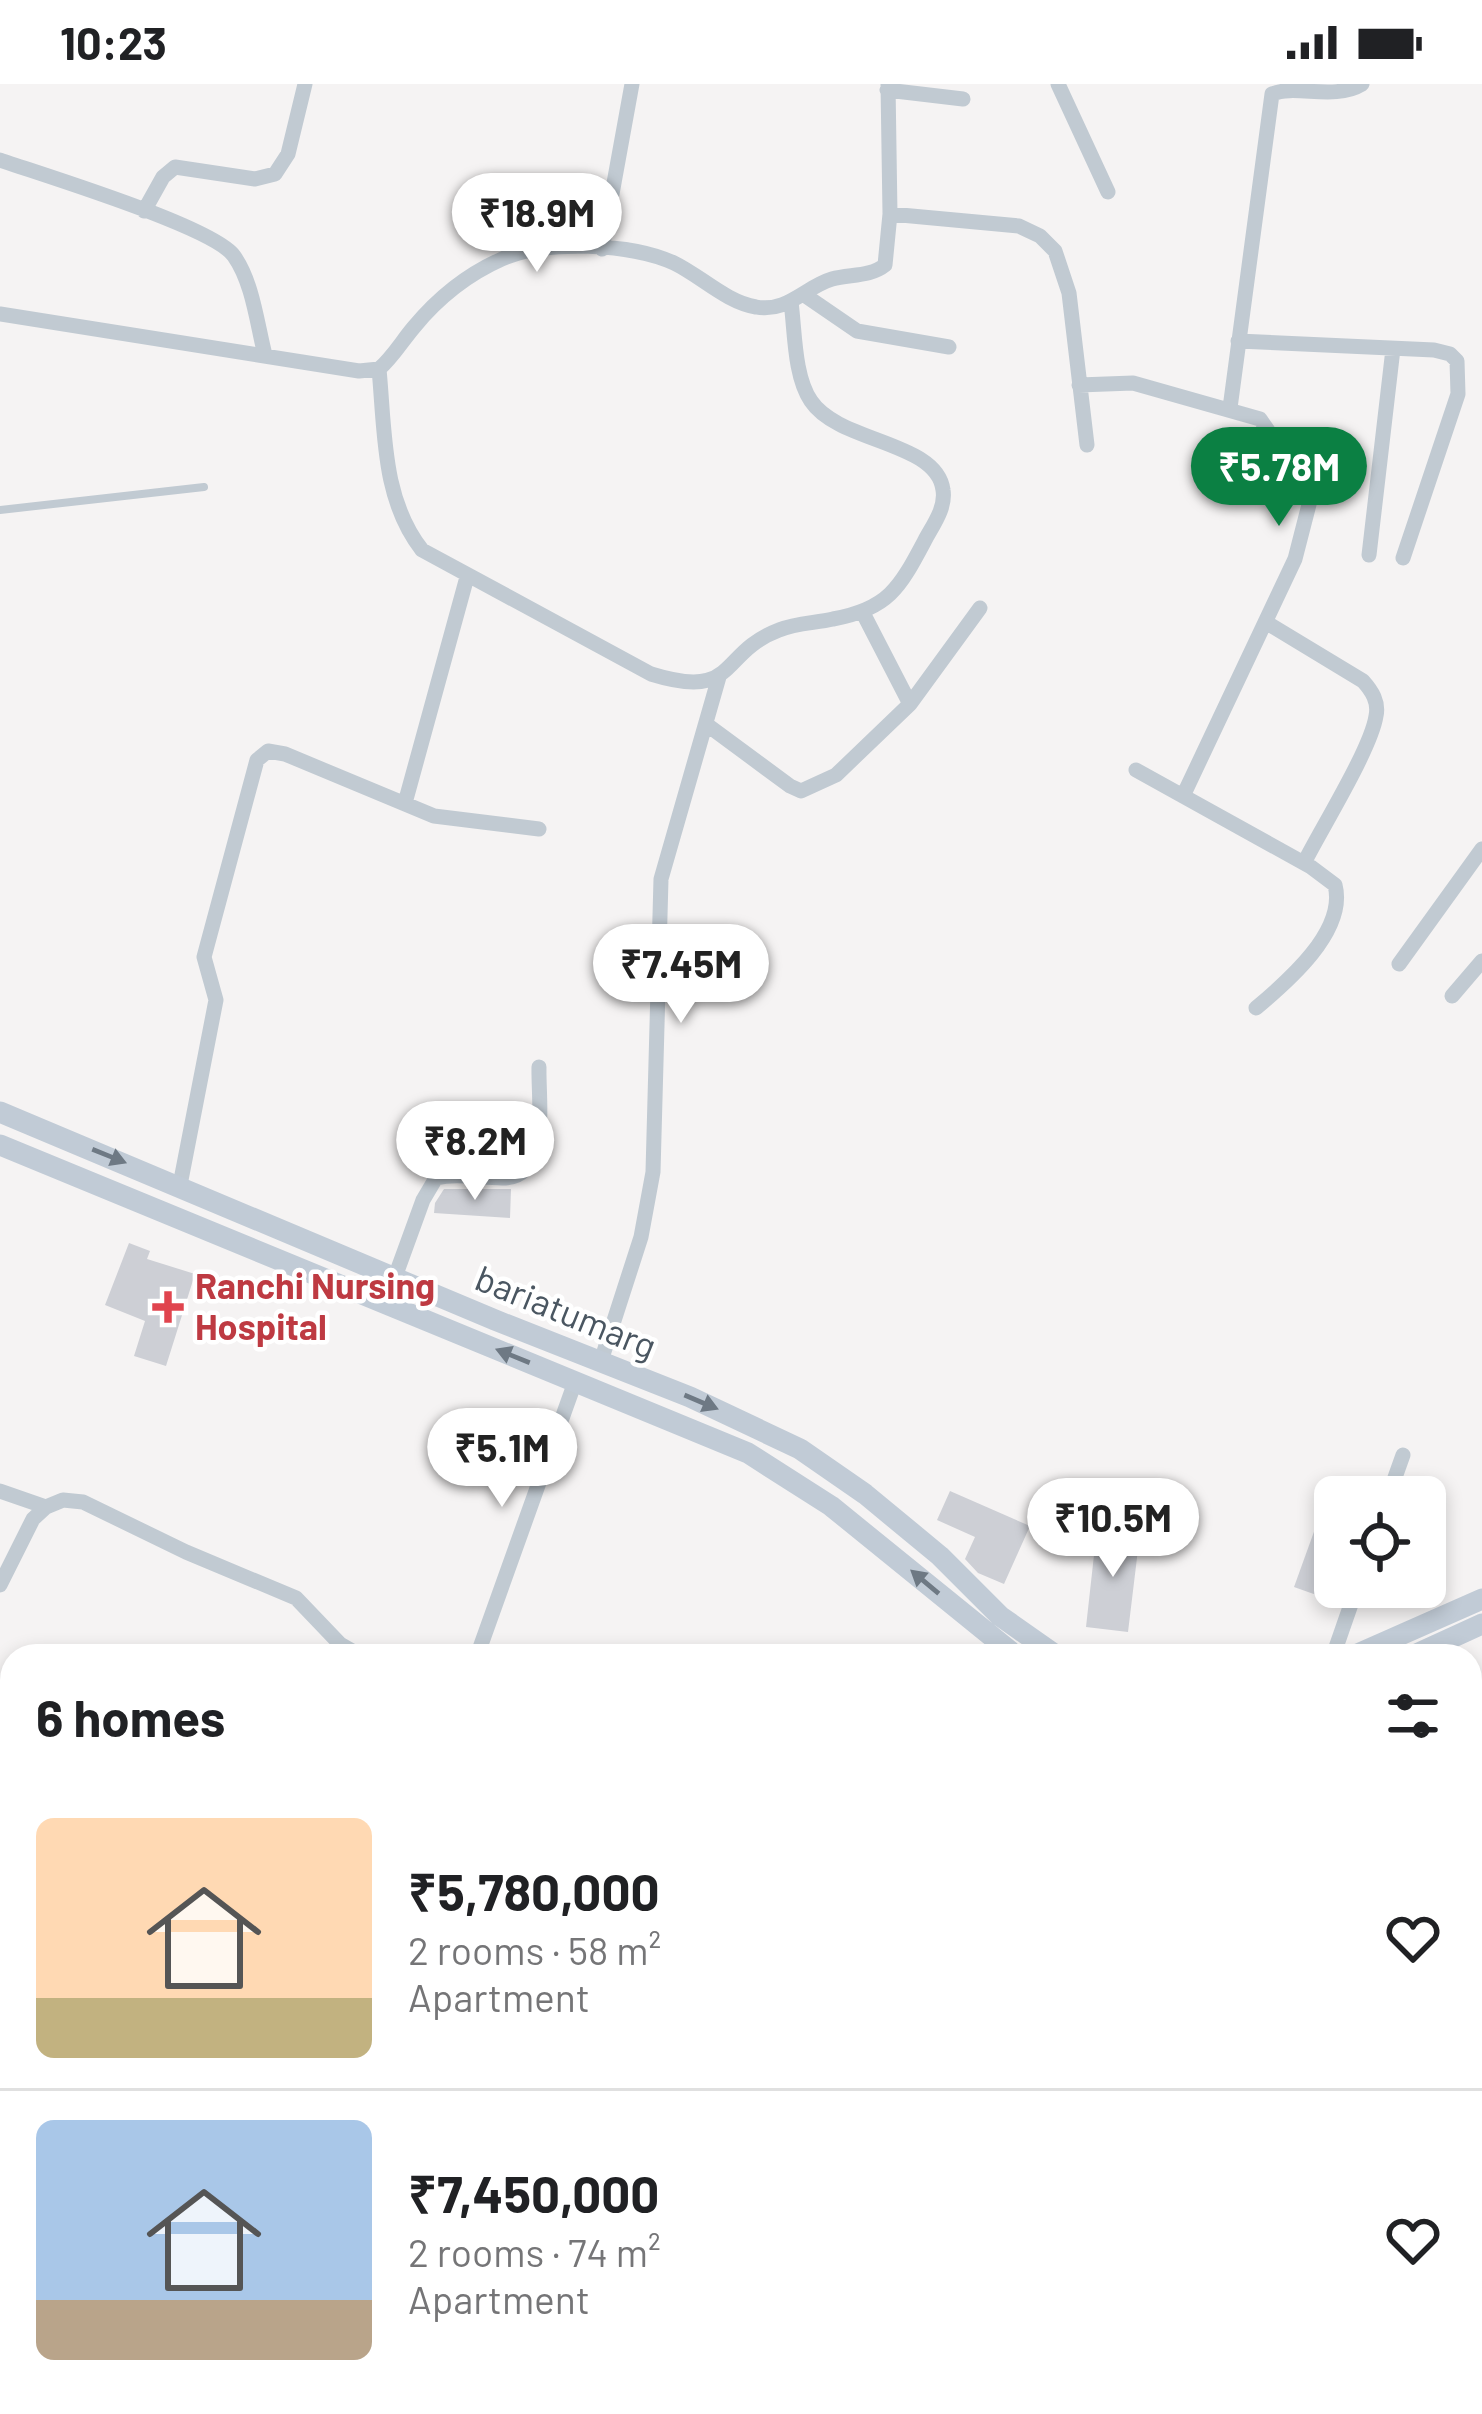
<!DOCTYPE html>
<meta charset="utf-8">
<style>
:root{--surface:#fff;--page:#f2f2f2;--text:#202124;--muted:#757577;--line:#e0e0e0;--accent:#0b8043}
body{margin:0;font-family:Barlow,sans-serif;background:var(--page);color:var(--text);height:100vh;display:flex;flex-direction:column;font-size:45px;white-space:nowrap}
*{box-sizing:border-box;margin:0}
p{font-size:39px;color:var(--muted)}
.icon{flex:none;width:66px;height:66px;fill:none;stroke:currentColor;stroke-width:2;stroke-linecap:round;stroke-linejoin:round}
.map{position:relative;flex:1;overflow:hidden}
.side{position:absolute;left:0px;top:1560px;width:1482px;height:771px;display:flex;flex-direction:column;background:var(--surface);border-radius:36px 36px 0 0;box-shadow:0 6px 18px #0003}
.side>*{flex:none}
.buttons{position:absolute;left:1314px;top:1392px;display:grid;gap:24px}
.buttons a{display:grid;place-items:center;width:132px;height:132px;border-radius:18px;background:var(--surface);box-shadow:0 6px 18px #0003;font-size:60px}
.price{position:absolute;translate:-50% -102px;padding:0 27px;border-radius:42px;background:#fff;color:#222;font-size:39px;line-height:78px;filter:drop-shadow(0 3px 6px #0008)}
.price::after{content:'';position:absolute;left:50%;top:72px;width:36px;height:27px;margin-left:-18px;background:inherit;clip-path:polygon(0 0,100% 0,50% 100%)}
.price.active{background:var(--accent);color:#fff}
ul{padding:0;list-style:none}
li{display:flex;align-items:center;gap:36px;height:300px;padding:0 36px}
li+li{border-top:3px solid var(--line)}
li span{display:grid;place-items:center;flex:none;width:336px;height:240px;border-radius:18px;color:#555}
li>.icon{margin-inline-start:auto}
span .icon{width:144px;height:144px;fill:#fffc;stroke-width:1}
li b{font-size:51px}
h2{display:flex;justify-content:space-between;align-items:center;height:144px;padding:0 36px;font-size:51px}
.status{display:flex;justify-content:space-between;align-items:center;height:84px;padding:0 60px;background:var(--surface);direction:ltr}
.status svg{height:33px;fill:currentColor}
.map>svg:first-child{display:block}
</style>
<div class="status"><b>10:23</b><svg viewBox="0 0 49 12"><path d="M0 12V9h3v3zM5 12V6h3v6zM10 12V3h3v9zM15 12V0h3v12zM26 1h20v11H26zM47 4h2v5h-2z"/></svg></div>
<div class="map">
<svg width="1482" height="2330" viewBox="0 0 1482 2330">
<rect width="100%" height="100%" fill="#f5f3f3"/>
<!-- building -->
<path fill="#cdcfd5" d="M444 1105H511L510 1134 434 1129 435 1119Z
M129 1159 150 1167 147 1175 195 1190 166 1282 134 1272 145 1237 105 1221Z
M950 1407 1030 1442 1004 1500 978 1489 965 1475 975 1453 937 1436Z
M1320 1431 1335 1437V1503H1344L1339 1519 1294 1503Z
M1097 1444 1140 1449 1128 1548 1086 1543Z"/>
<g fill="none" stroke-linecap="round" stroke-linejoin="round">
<!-- service -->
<path stroke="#c1cad2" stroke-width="8" d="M0 426 204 403"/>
<!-- minor -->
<path stroke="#c1cad2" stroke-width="15" d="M1058 0 1108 108
M887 6 963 15
M0 76C43 91 214 143 234 172 253 199 257 240 265 271
M144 127 163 93 175 83 255 95 275 90 288 70 305 0
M890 130 1019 142 1040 152 1055 167 1069 209 1087 361
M602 165 632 0
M803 210 857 247 949 263
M0 230 359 287 379 285C393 273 402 257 414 243 438 214 468 190 502 175 544 156 632 159 674 179 701 192 726 218 756 223 787 229 805 203 832 195 850 190 870 193 885 181L890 130 888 0
M1238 257 1434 266 1450 270 1457 277 1458 310 1403 474
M379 285C385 348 382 415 422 466L651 590C738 617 718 569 779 546 796 539 816 539 833 535 889 525 900 503 925 456 933 441 946 424 943 406 937 357 839 359 811 317 794 292 795 248 791 218
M1079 301 1133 299 1260 335 1269 348 1272 386 1303 392 1313 405 1295 475 1183 712
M1230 324 1272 10C1296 0 1334 17 1362 0
M1369 471 1393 265
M1267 539 1363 597C1372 607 1379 618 1376 632 1371 665 1321 745 1304 779
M910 620 980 524
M706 640 790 702 801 707 836 691 910 620 863 529
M1136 686 1311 783 1335 801C1347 847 1287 898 1256 924
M405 719 467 493
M1399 880 1482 765
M1452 912 1482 877
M180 1101 216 916 204 873 257 676 268 667 285 670 434 732 539 745
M395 1193 423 1116 436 1094C457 1089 479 1094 502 1094 551 1094 538 1017 539 983
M601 1277 641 1153 653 1088 661 795 719 593
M0 1407 46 1423
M1388 1413 1403 1371
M0 1501 33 1435 46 1423 63 1416 83 1418 186 1468 296 1514 340 1560 361 1572
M477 1572 575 1298
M1333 1572 1357 1503
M0 1852 12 1858
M0 1897 12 1876
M4 2160 12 2142
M0 2279 12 2284
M99 2319 126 2330
M592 2319 614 2330
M159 2330 164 2319
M281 2330 285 2319"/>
<!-- secondary -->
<path stroke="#c1cbd6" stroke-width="21" d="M0 1028 495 1236 690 1313 800 1365 865 1410 940 1472 1000 1532 1057 1572
M0 1061 748 1369 831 1422 1016 1572
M1353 1572 1482 1515
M1412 1572 1482 1540
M1470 1695 1482 1682
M788 2330 800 2319
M817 2330 829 2319"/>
</g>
<!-- one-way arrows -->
<defs><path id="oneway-solid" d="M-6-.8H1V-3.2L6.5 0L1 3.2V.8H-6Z" transform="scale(3)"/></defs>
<g fill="#6e7984">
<use href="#oneway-solid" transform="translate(109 1072) rotate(22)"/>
<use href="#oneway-solid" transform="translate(513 1272) rotate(-158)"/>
<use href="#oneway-solid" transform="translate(701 1318) rotate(23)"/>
<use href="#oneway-solid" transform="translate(925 1498) rotate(-140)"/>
</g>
<!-- markers -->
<path fill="#e0444e" stroke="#fff" stroke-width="4.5" d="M162 1205h12v12h12v12h-12v12h-12v-12h-12v-12h12z"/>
<g text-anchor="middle" stroke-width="9" stroke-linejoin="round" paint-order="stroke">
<!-- health labels -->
<g font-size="36" font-weight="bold" fill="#be3a42" stroke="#fff" text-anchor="start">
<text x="195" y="1215">Ranchi Nursing<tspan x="195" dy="41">Hospital</tspan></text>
</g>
<!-- street labels -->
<g font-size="36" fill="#4a5661" stroke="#fff">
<text transform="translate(566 1228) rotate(22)" y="13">bariatumarg</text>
</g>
</g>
</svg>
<div class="buttons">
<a><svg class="icon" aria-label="locate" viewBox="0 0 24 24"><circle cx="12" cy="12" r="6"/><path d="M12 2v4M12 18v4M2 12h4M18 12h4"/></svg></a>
</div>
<b class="price" style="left:537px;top:191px">₹18.9M</b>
<b class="price active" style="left:1279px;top:445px">₹5.78M</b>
<b class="price" style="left:681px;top:942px">₹7.45M</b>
<b class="price" style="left:475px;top:1119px">₹8.2M</b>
<b class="price" style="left:502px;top:1426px">₹5.1M</b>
<b class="price" style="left:1113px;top:1496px">₹10.5M</b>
<section class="side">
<h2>6 homes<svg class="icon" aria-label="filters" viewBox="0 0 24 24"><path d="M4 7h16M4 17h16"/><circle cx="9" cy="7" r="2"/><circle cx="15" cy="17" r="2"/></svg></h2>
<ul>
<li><span style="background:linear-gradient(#ffd9b3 75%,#c2b280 0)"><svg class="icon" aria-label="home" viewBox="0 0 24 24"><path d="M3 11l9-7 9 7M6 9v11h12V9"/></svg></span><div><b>₹5,780,000</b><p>2 rooms · 58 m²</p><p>Apartment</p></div><svg class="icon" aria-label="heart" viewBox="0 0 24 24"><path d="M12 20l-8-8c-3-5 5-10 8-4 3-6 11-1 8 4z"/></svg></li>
<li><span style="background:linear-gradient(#a9c7e8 75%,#b9a48a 0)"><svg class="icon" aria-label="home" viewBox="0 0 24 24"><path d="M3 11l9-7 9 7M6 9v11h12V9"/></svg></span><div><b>₹7,450,000</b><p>2 rooms · 74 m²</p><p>Apartment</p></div><svg class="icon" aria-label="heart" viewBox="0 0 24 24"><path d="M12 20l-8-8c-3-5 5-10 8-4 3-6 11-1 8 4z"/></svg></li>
</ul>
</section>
</div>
